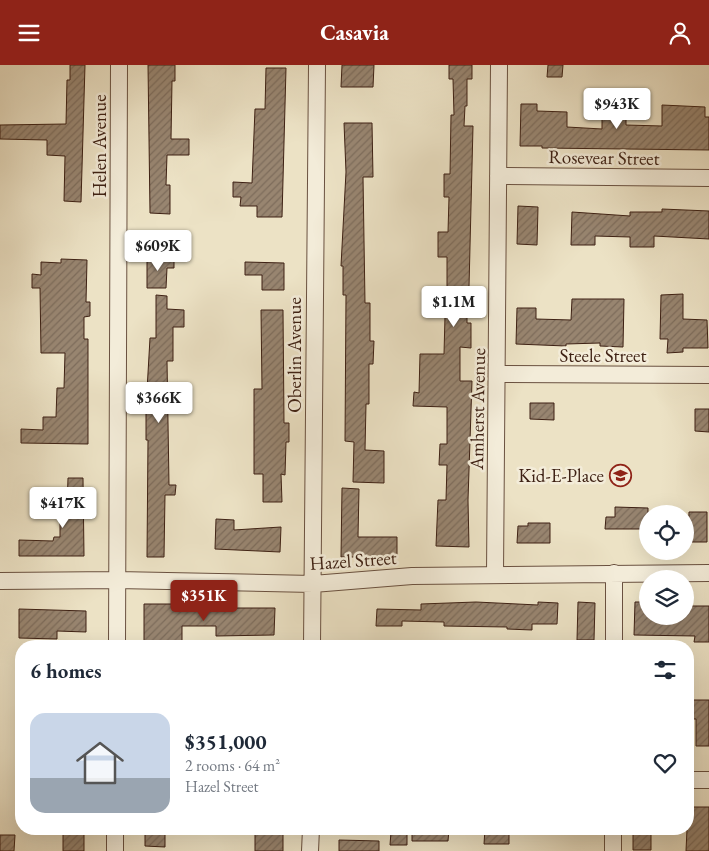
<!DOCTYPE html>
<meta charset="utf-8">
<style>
:root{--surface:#fff;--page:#f2f2f3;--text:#1f2937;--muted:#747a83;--line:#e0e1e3;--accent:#8f2418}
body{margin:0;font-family:"EB Garamond",serif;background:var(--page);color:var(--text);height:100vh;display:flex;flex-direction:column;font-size:19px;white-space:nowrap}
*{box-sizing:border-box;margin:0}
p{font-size:16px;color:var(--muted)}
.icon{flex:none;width:28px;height:28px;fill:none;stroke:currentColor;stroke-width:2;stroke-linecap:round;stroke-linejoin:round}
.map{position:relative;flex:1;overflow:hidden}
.sheet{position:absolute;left:15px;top:575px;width:679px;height:195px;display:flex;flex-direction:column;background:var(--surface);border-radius:20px;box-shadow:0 5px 20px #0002}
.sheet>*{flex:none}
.fabs{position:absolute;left:639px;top:440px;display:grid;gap:10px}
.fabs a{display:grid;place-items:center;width:55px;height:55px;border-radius:50%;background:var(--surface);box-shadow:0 5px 20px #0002;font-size:25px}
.price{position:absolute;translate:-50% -42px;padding:0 11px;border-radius:5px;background:#fff;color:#222;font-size:16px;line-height:32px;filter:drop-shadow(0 1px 2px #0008)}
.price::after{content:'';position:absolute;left:50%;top:30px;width:15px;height:11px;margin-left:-8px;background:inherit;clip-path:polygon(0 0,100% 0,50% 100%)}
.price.on{background:var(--accent);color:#fff}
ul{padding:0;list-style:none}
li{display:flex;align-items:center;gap:15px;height:125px;padding:0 15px}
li+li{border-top:1px solid var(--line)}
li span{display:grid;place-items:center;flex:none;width:140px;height:100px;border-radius:15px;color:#555}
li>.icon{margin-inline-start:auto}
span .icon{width:60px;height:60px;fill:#fffc;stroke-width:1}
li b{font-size:21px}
h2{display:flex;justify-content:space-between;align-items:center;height:60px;padding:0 15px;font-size:21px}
header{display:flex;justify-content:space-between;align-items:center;height:65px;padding:0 15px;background:var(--accent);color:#fff;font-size:22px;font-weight:700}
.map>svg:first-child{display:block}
</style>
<header><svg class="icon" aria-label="menu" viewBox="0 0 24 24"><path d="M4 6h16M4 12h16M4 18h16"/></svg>Casavia<svg class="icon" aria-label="person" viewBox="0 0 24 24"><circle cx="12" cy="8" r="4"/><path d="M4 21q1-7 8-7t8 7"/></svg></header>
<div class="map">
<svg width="709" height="786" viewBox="0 0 709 786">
<defs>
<pattern id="building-hatch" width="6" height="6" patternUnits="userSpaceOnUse" patternTransform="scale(1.25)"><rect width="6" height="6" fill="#988570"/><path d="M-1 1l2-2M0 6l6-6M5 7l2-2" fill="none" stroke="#7d6c5b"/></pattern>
</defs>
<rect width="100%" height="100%" fill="#ece2c5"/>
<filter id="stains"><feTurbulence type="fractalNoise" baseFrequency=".004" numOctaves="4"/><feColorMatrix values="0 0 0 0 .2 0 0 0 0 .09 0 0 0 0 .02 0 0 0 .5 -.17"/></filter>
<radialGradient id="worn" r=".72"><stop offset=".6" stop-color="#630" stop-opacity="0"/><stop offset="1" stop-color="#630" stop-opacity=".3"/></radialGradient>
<!-- building -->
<path fill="url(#building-hatch)" stroke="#3e2114" d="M70 0H85L81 137 64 136 65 91 47 90V75L0 74V60L66 59 67 15H70Z
M148 0H175V16H172L171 74H189V90H167L166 120H170V149L150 148Z
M342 0H374L373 22H341Z
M449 0H472V14H467V41H465L464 61H473L469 222H467V258H471V283L460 282V316H472L468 435 469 482 436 481 438 435H446L447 400H439L440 379H447V342L413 341 414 327 419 328 420 289H444L445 251H442V228H447V192H438V167H448L449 132H444V109H450L451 50H454L453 14H449Z
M548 0H563L562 12H547Z
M266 3H286L282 152H257V141H240L241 132H233V117L252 118 255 44H265Z
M521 39H537V46L567 47V62L602 64V39L619 40V49H626V60L662 61V40L705 42V52H709V85L542 83V81H520Z
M344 58H372L373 112H363L365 238H370V276H374L373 299H369V339H366L365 385 384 386V418L353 417 354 377 345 376 346 230H343V201H341L346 107Z
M518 141 538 142 537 180 517 179Z
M662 144 709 146V174L654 171V182H630V172L595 171V180H571L572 147 630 151V147H662Z
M147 192 174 193V203H167L166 223H147Z
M61 194 87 195 86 237H90V251L84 252V274H88V379L21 378V364L43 365V352H56L57 323H64L65 288H41L40 223H32V209L41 210V197L61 198Z
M245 197 284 198V225H262V210H245Z
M683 229V254L707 255 708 283H683V287L667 288 668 274H660L661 230Z
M156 230 167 231V244L184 245V262H173V296H167L169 420H176L175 430H165L164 492H147L148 375H146V343L150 273H156Z
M572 234H624L623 282 600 281V278L566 279V281L516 279 517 243H536V254L571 255Z
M261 245H283L284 358H289V377H286L285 410 281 409 282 437H263V409H254V324H262Z
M530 338H554V355L530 354Z
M695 344H709V367L695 366Z
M68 413H83L84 491H19V475L53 476 54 472H60V443H67Z
M342 423 359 424 358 472H397V492H341Z
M615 442 648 443V464H605L606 452H615Z
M689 447H707V477H688Z
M216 454 234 455V465L281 462 280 487 215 484Z
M528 458H550V478H517L518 461H528Z
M476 537 538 540V537L558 538 557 559H532V565L507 564V562L444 561V557L402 556V561H376L377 544 421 545V539Z
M578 537 595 538 594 575H577Z
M635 537H648V551H686V541H709V577H694L695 571 634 570Z
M144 539H178L177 543H275L274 570 216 571V561H182V579L144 580Z
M19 544 86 546V567L57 566V574L19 573Z
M688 635H709V681H696V654H688Z
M688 742H709V786H686Z
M145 764H165V782L145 781Z
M412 764H449L448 776H412Z
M485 764H509V779H484Z
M633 764H651V785H633Z
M63 766H84V786H63Z
M255 766H283V786H255Z
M391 767H407V780H390Z
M0 770H15L14 786H0Z
M339 775 379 776V786H339Z"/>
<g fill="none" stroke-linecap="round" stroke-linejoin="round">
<defs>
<path id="street" d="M498 111 709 113
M497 309 709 310
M495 509 499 0
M0 516 117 515 313 519 412 511 709 508
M117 581 119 0
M312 581 317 0
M614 581V508
M688 715H709
M115 786V764
M310 786 311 764
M613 786V764"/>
</defs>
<!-- street casing -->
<use href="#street" stroke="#6a5140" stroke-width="18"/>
<!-- street -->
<use href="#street" stroke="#f3ecd9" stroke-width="16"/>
</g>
<!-- icons -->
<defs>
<symbol id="school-ring" viewBox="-11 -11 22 22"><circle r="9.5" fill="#f3ecd9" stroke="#8f2418" stroke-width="1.5"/><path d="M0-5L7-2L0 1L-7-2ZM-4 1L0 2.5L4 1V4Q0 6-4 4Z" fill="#8f2418"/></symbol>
</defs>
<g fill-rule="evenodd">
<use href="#school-ring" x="608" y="398" width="25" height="25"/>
</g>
<g text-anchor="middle" stroke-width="5" stroke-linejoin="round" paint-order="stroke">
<!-- street labels -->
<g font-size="19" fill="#3e2114" stroke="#f3ecd9">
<text transform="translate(99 81) rotate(-90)" y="7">Helen Avenue</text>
<text transform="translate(604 92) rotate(1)" y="7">Rosevear Street</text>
<text transform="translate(294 290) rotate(-90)" y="7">Oberlin Avenue</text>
<text x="603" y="297">Steele Street</text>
<text transform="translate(477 344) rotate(-89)" y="7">Amherst Avenue</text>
<text transform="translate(353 495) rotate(-4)" y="7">Hazel Street</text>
</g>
<!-- poi labels -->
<g font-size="19" fill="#3e2114" stroke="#f3ecd9" text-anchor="end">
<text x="604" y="417">Kid-E-Place</text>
</g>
</g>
<rect width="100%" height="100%" filter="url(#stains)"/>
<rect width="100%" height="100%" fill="url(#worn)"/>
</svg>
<div class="fabs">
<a><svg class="icon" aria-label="locate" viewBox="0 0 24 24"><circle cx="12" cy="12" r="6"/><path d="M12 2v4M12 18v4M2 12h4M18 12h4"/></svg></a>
<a><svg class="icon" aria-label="layers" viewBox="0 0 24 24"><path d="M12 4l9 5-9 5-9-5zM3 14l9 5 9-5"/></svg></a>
</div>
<b class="price" style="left:617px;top:65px">$943K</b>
<b class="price" style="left:158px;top:207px">$609K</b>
<b class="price" style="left:454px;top:263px">$1.1M</b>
<b class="price" style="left:159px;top:359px">$366K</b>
<b class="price" style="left:63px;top:464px">$417K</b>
<b class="price on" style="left:204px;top:557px">$351K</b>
<section class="sheet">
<h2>6 homes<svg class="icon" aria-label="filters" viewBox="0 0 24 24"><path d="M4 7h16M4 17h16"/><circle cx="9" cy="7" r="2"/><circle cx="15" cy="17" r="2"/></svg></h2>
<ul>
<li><span style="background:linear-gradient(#c9d6e8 65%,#9aa5b1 0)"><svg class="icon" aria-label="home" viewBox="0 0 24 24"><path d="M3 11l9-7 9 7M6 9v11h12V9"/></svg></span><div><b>$351,000</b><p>2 rooms · 64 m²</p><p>Hazel Street</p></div><svg class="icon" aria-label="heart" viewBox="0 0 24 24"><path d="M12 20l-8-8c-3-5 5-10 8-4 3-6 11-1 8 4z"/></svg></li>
</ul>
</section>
</div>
